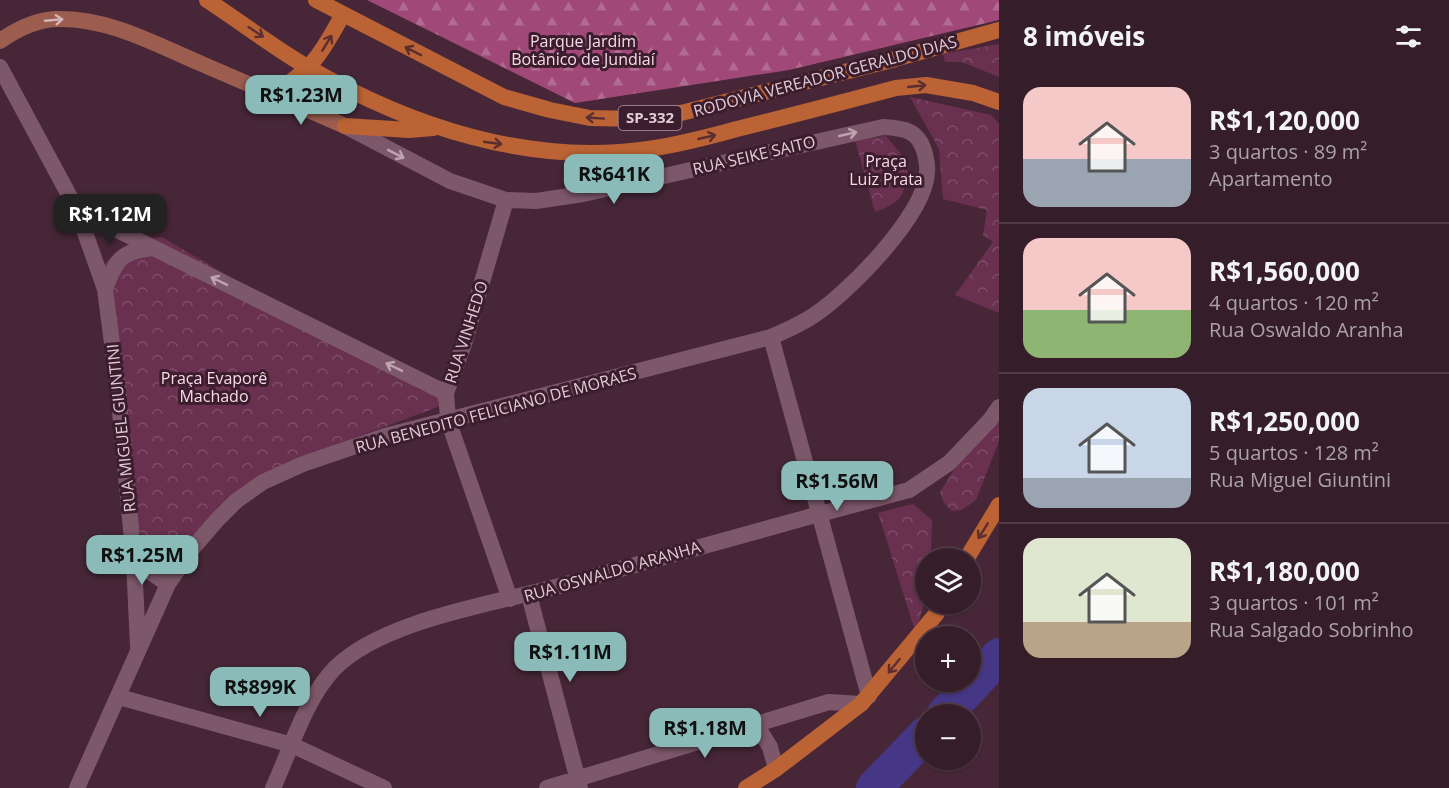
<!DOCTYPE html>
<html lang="pt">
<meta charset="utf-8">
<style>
:root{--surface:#351d29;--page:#3d2631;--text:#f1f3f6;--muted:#aaa2a8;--line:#4f3b46;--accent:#8bbbb9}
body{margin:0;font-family:"Open Sans",sans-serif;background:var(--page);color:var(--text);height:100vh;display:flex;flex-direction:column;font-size:22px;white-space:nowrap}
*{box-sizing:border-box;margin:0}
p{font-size:20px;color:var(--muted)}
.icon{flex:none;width:33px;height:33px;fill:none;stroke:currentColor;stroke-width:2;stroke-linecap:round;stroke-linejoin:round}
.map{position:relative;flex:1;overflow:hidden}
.details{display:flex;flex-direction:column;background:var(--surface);width:450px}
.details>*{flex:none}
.fabs{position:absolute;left:915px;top:548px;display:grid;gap:12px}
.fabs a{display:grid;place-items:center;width:66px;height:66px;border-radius:50%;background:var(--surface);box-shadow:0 2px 4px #0004,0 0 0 2px var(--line);font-size:30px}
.price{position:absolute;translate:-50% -51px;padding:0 14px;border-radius:12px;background:var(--accent);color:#111;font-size:20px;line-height:39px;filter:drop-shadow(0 2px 3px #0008)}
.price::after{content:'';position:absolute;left:50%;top:36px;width:18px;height:14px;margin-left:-9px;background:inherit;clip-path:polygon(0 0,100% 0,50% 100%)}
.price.on{background:#222;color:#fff}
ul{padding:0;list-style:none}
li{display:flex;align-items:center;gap:18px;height:150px;padding:0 24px}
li+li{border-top:2px solid var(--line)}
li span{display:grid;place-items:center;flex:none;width:168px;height:120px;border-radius:18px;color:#555}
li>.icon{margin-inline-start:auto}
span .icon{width:72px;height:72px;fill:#fffc;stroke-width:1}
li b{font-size:26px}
h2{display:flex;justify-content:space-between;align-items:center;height:72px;padding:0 24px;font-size:26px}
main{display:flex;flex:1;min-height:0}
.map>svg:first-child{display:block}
</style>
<main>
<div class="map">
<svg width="999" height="788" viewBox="0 0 999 788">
<defs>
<pattern id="forest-firs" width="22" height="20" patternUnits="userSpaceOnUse" patternTransform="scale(1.5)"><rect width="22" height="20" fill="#a04978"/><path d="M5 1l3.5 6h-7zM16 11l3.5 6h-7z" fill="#b16a91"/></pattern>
<pattern id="park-crowns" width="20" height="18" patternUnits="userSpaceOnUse" patternTransform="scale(1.5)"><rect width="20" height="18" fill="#69304f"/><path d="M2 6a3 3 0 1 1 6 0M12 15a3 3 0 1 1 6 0" fill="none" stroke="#7e4d68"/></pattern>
</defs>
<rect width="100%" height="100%" fill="#472737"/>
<!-- forest -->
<path fill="url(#forest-firs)" d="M367 0H999V20L789 70 575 103Z"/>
<!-- park -->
<path fill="url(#park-crowns)" d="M999 44V77L962 62H945L943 54Z
M910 97 991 115 999 124V313L955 295 993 242 983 235 987 210 943 199 939 149Z
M886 136 909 164C903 194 906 201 875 212L855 140Z
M162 237 421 390 454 401 284 464 176 560 144 538 121 505 99 271C121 244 128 241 162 237Z
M999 416V441L976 500 962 510 952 511 944 503 940 492 954 470Z
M913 504 932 520 931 558H926L925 598 916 634 878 513Z"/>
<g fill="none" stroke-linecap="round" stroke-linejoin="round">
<!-- stream -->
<path stroke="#463686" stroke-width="6" d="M986 672 999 674"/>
<!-- river -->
<path stroke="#463686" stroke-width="36" d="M945 714 999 656
M874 788 926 734"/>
<!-- minor -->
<path stroke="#7d586a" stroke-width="16" d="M0 67 77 210 105 289 118 390 134 561 138 646
M506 200 464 344 446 393 448 420 510 599
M77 210 446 393
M105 289C116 260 121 251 153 248
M771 337 869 696
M134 561 168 584
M529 595 580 788
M119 697 292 745 384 788
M757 726 770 747 776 769
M77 788 168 584 192 549 217 520 236 501 263 482 303 464 385 436 771 337C783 332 796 326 808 319 844 298 926 215 927 172 928 166 926 159 925 154 919 130 904 128 883 127L583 194 536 201 506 200 450 181 345 126
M273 788C291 749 305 699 335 668 383 620 494 604 559 586 675 554 792 521 909 490L949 463 990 420 999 407
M547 788 829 702 861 704"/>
<!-- secondary -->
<path stroke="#9c5d4f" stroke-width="16" d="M0 41C17 29 37 19 59 19 109 18 157 45 202 64 250 85 298 105 345 126"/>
<!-- primary -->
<path stroke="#bb6334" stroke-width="16" d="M207 0C241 22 274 48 309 68 411 127 530 166 648 149 678 145 708 137 737 129 790 116 843 102 896 88L926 85 973 93 999 102
M316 0 504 97 550 110 590 118 637 119 681 113 884 62 999 30
M271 94C311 72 322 53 343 14
M345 126 409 130 433 128
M967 558 999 505
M746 788 776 769 861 704 937 613 942 603"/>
</g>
<!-- one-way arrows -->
<defs><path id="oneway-shaft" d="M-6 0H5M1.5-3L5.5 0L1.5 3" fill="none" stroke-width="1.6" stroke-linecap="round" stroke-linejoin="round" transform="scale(1.5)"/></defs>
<use stroke="#d3b6bb" href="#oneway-shaft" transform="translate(54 20) rotate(-5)"/>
<g stroke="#5c2e2f">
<use href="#oneway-shaft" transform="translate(256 32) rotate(34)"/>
<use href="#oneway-shaft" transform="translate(327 43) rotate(-59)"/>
<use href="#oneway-shaft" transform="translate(413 51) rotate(-153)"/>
<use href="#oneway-shaft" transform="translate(917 86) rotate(-6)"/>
<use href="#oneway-shaft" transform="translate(595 118) rotate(-176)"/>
<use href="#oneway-shaft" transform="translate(707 137) rotate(-13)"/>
<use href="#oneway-shaft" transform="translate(493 143) rotate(8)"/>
<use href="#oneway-shaft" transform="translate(983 531) rotate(122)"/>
<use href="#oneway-shaft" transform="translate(894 666) rotate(129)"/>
</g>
<g stroke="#bea3b0">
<use href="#oneway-shaft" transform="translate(848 134) rotate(-13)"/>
<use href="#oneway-shaft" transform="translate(396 154) rotate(27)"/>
<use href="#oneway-shaft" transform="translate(219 281) rotate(-154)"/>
<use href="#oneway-shaft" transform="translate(394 367) rotate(-154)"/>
</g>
<g text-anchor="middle" stroke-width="6" stroke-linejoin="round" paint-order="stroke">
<!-- shield labels -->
<rect fill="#3c1d2d" stroke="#b098a3" stroke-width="1.5" x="618.5" y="106" width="63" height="24" rx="4.5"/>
<g font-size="15" font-weight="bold" fill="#e1ccd6">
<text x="650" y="123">SP-332</text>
</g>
<!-- park labels -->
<g font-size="16" fill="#f4dbe6" stroke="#3c1d2d">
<text x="583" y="47">Parque Jardim<tspan x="583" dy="18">Botânico de Jundiaí</tspan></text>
<text x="886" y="167">Praça<tspan x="886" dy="18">Luiz Prata</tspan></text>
<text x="214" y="384">Praça Evaporê<tspan x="214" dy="18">Machado</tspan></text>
</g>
<!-- street labels -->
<g font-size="16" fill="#e1ccd6" stroke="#3c1d2d">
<text transform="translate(825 76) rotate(-15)" y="6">RODOVIA VEREADOR GERALDO DIAS</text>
<text transform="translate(754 155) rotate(-13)" y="6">RUA SEIKE SAITO</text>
<text transform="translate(466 332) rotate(-72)" y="6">RUA VINHEDO</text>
<text transform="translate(496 410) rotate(-15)" y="6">RUA BENEDITO FELICIANO DE MORAES</text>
<text transform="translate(121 428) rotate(-96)" y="6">RUA MIGUEL GIUNTINI</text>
<text transform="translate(612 571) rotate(-16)" y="6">RUA OSWALDO ARANHA</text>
</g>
</g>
</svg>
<div class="fabs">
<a><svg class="icon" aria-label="layers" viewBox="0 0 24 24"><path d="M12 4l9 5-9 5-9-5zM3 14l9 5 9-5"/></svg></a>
<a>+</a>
<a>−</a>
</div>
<b class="price" style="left:301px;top:126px">R$1.23M</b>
<b class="price" style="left:614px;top:205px">R$641K</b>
<b class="price on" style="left:110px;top:245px">R$1.12M</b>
<b class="price" style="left:837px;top:512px">R$1.56M</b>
<b class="price" style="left:142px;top:586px">R$1.25M</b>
<b class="price" style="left:570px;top:683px">R$1.11M</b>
<b class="price" style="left:260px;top:718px">R$899K</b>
<b class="price" style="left:705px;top:759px">R$1.18M</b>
</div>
<section class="details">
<h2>8 imóveis<svg class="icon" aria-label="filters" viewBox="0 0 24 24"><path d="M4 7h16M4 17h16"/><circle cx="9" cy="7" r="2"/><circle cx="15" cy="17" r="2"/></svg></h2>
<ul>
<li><span style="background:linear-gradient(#f6c9c9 60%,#9aa5b1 0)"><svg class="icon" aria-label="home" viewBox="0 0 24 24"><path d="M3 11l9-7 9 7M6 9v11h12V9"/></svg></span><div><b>R$1,120,000</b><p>3 quartos · 89 m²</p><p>Apartamento</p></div></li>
<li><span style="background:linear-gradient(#f6c9c9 60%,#8fb573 0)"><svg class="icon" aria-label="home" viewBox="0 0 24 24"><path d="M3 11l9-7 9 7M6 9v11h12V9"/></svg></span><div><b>R$1,560,000</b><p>4 quartos · 120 m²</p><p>Rua Oswaldo Aranha</p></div></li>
<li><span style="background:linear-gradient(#c9d6e8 75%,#9aa5b1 0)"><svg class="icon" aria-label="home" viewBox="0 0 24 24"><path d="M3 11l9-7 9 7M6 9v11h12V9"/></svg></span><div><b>R$1,250,000</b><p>5 quartos · 128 m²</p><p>Rua Miguel Giuntini</p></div></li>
<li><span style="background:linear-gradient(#dfe7d0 70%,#b9a48a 0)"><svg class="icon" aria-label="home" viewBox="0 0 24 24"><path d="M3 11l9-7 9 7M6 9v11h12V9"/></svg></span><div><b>R$1,180,000</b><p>3 quartos · 101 m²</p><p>Rua Salgado Sobrinho</p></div></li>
</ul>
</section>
</main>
